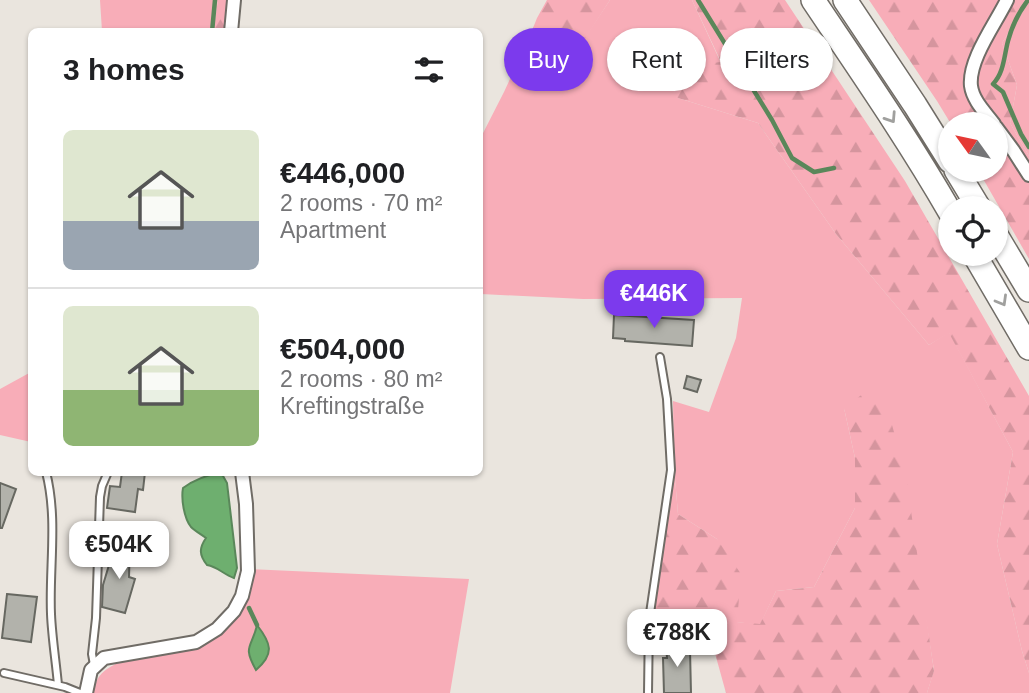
<!DOCTYPE html>
<meta charset="utf-8">
<style>
:root{--surface:#fff;--page:#f2f2f2;--text:#202124;--muted:#757577;--line:#e0e0e0;--accent:#7c3aed}
body{margin:0;font-family:Arial,sans-serif;background:var(--page);color:var(--text);height:100vh;display:flex;flex-direction:column;font-size:26px;white-space:nowrap}
*{box-sizing:border-box;margin:0}
p{font-size:23px;color:var(--muted)}
.icon{flex:none;width:38px;height:38px;fill:none;stroke:currentColor;stroke-width:2;stroke-linecap:round;stroke-linejoin:round}
.map{position:relative;flex:1;overflow:hidden}
.side{position:absolute;left:28px;top:28px;width:455px;height:448px;display:flex;flex-direction:column;background:var(--surface);border-radius:10px;box-shadow:0 2px 5px #0004}
.side>*{flex:none}
.guide{position:absolute;left:504px;top:28px;width:420px;height:63px;display:flex;gap:14px}
.needle{width:46px;rotate:303deg}
.buttons{position:absolute;left:938px;top:112px;display:grid;gap:14px}
.buttons a{display:grid;place-items:center;width:70px;height:70px;border-radius:50%;background:var(--surface);box-shadow:0 2px 5px #0004;font-size:35px}
.price{position:absolute;translate:-50% -60px;padding:0 16px;border-radius:14px;background:#fff;color:#222;font-size:23px;line-height:46px;filter:drop-shadow(0 2px 4px #0008)}
.price::after{content:'';position:absolute;left:50%;top:42px;width:21px;height:16px;margin-left:-10px;background:inherit;clip-path:polygon(0 0,100% 0,50% 100%)}
.price.current{background:var(--accent);color:#fff}
ul{padding:0;list-style:none}
li{display:flex;align-items:center;gap:21px;height:175px;padding:0 35px}
li+li{border-top:2px solid var(--line)}
li span{display:grid;place-items:center;flex:none;width:196px;height:140px;border-radius:10px;color:#555}
li>.icon{margin-inline-start:auto}
span .icon{width:84px;height:84px;fill:#fffc;stroke-width:1}
li b{font-size:30px}
h2{display:flex;justify-content:space-between;align-items:center;height:84px;padding:0 35px;font-size:30px}
.chip{padding:0 24px;border-radius:32px;background:var(--surface);box-shadow:0 2px 5px #0004;font-size:24px;line-height:63px}
.chip.current{background:var(--accent);color:#fff}
.map>svg:first-child{display:block}
</style>
<div class="map">
<svg width="1029" height="693" viewBox="0 0 1029 693">
<defs>
<pattern id="forest-firs" width="22" height="20" patternUnits="userSpaceOnUse" patternTransform="scale(1.75)"><rect width="22" height="20" fill="#f8adb8"/><path d="M5 1l3.5 6h-7zM16 11l3.5 6h-7z" fill="#d5959e"/></pattern>
</defs>
<rect width="100%" height="100%" fill="#eae5de"/>
<!-- green -->
<path fill="#f8adb8" d="M100 0H218L213 32 102 31Z
M610 0H692L721 63 668 67 678 98 758 123 836 234 929 345 949 332 1013 452 997 544 1022 651 1029 673V693H927L934 670 926 620 844 408 855 458V508L814 587 776 591 760 625 737 622 717 539 678 514 674 466 673 401 709 412 736 338 742 298 583 299 481 294 483 396 480 382V139L504 92 529 38 578 48Z
M1025 0H1029V156L1010 123 1017 85 1002 43 1021 13Z
M31 372V442L0 435V389Z
M251 569 469 579 450 693H93C97 674 103 671 119 662L217 633Z"/>
<!-- forest -->
<path fill="url(#forest-firs)" d="M218 0H231L227 31 213 32Z
M547 0H610L579 48 529 38 537 18Z
M692 0H785L905 181 1029 396V673L1022 651 997 544 1013 452 949 333 929 345 836 234 758 123 678 98 656 79 668 67 721 62Z
M869 0H1025L1021 13 1002 43 1017 85 1010 123 1029 156V259L978 170H996V124H951L937 101Z
M880 381 906 476 934 671 927 693H726L703 610 651 619 674 466 678 514 717 539 741 574 737 622 760 624 776 591 814 587 855 508V458L844 408Z"/>
<!-- water -->
<path fill="#6eaf6f" stroke="#5a875a" stroke-width="2" d="M219 473 223 476 227 483 237 568 234 578C223 574 218 567 207 565 199 555 199 548 206 538 202 535 195 531 191 527 184 518 181 499 183 488 194 480 207 475 219 473Z
M257 625C271 643 275 654 256 670 242 645 252 648 257 625Z"/>
<g fill="none" stroke-linecap="round" stroke-linejoin="round">
<!-- stream -->
<path stroke="#5a875a" stroke-width="4.5" d="M698 0 772 120 792 158 814 172 834 168
M1028 0C1018 13 1012 26 1008 41 1004 56 1004 73 993 84L1003 92 1021 134 1029 147
M212 32 215 0
M249 608 257 625"/>
</g>
<!-- building -->
<path fill="#b2b2ab" stroke="#676861" stroke-width="2" d="M614 315 694 320 692 346 625 341V339L613 338Z
M687 376 701 380 697 392 684 388Z
M122 472H145L143 490 138 489 135 512 107 508 110 486 120 487Z
M0 483 16 489 2 528H0Z
M117 542H130L129 577 135 579 125 613 102 607 103 585 109 565 116 567Z
M7 594 37 597 31 642 2 638Z
M685 643 686 650H690L691 693H664L663 658H667L666 644Z"/>
<g fill="none" stroke-linecap="round" stroke-linejoin="round">
<defs>
<path id="service" d="M46 472C58 519 49 567 51 614 52 638 56 662 58 685
M94 665 92 654 96 618 100 497 102 486 108 472
M4 673 65 687 80 693
M648 693 649 620 671 470 667 399 660 357"/>
<path id="minor" d="M231 32 234 0
M994 124C986 113 973 101 971 86 968 60 996 23 1007 0
M996 127 1013 150 1029 175
M86 693 91 670 104 658 196 642 217 629 234 611 242 596 248 571 246 504 242 472"/>
<path id="motorway" d="M813 0C860 70 908 139 950 212
M845 0 915 105 950 161
M956 170 979 208
M996 235 1029 290
M974 254 1029 348"/>
</defs>
<!-- service casing -->
<use href="#service" stroke="#706c66" stroke-width="10"/>
<!-- minor casing -->
<use href="#minor" stroke="#706c66" stroke-width="16"/>
<!-- motorway casing -->
<use href="#motorway" stroke="#706c66" stroke-width="26"/>
<!-- service -->
<use href="#service" stroke="#fff" stroke-width="6"/>
<!-- minor -->
<use href="#minor" stroke="#fff" stroke-width="12"/>
<!-- motorway -->
<use href="#motorway" stroke="#fff" stroke-width="23"/>
</g>
<!-- one-way arrows -->
<defs><path id="oneway-chevron" d="M-2-3.5L2.5 0L-2 3.5" fill="none" stroke-width="1.6" stroke-linecap="round" stroke-linejoin="round" transform="scale(1.75)"/></defs>
<g stroke="#a0a09e">
<use href="#oneway-chevron" transform="translate(891 118) rotate(57)"/>
<use href="#oneway-chevron" transform="translate(1002 301) rotate(60)"/>
</g>
</svg>
<div class="buttons">
<a><svg class="needle" viewBox="-14 -14 28 28"><path d="M0-13l5 13h-10z" fill="#e53935"/><path d="M0 13l5-13h-10z" fill="#757577"/></svg></a>
<a><svg class="icon" aria-label="locate" viewBox="0 0 24 24"><circle cx="12" cy="12" r="6"/><path d="M12 2v4M12 18v4M2 12h4M18 12h4"/></svg></a>
</div>
<b class="price current" style="left:654px;top:330px">€446K</b>
<b class="price" style="left:119px;top:581px">€504K</b>
<b class="price" style="left:677px;top:669px">€788K</b>
<div class="guide">
<a class="chip current">Buy</a>
<a class="chip">Rent</a>
<a class="chip">Filters</a>
</div>
<section class="side">
<h2>3 homes<svg class="icon" aria-label="filters" viewBox="0 0 24 24"><path d="M4 7h16M4 17h16"/><circle cx="9" cy="7" r="2"/><circle cx="15" cy="17" r="2"/></svg></h2>
<ul>
<li><span style="background:linear-gradient(#dfe7d0 65%,#9aa5b1 0)"><svg class="icon" aria-label="home" viewBox="0 0 24 24"><path d="M3 11l9-7 9 7M6 9v11h12V9"/></svg></span><div><b>€446,000</b><p>2 rooms · 70 m²</p><p>Apartment</p></div></li>
<li><span style="background:linear-gradient(#dfe7d0 60%,#8fb573 0)"><svg class="icon" aria-label="home" viewBox="0 0 24 24"><path d="M3 11l9-7 9 7M6 9v11h12V9"/></svg></span><div><b>€504,000</b><p>2 rooms · 80 m²</p><p>Kreftingstraße</p></div></li>
</ul>
</section>
</div>
